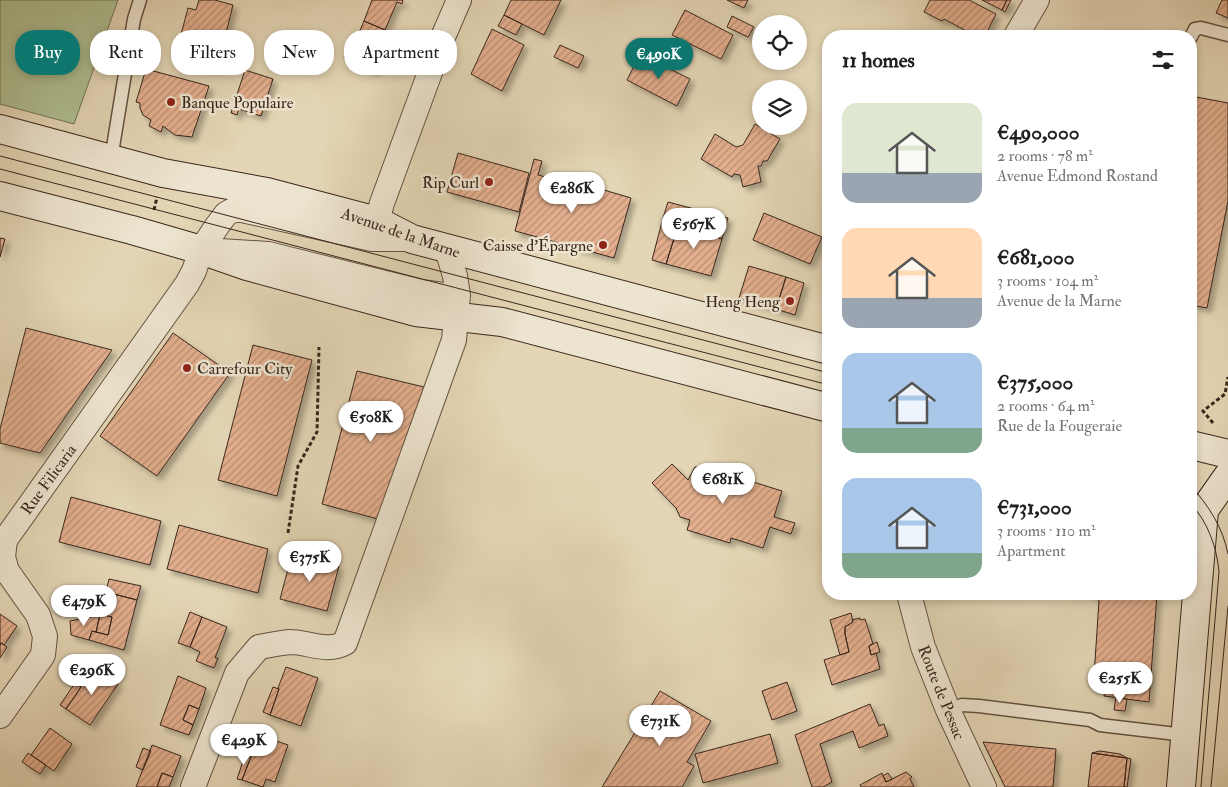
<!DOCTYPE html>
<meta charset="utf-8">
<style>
:root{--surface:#fff;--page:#f2f2f2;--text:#202124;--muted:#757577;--accent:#0f766e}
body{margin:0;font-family:"IM FELL Double Pica",serif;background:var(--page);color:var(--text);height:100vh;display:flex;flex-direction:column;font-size:19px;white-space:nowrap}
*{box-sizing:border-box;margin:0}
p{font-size:16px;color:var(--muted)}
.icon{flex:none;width:28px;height:28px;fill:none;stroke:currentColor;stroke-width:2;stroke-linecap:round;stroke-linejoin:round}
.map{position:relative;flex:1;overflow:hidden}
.drawer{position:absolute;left:822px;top:30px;width:375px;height:570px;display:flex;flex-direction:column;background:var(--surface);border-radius:20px;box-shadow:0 2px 8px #0003}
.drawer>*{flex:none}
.banner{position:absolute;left:15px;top:30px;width:475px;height:45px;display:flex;gap:10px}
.fabs{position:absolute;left:752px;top:15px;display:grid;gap:10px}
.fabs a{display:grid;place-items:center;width:55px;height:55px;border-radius:50%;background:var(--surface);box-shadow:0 2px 8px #0003;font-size:25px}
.price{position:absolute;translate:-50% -42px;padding:0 11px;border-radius:18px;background:#fff;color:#222;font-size:16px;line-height:32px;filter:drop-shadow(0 1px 2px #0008)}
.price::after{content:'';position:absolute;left:50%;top:30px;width:15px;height:11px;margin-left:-8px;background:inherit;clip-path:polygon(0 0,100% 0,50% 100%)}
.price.active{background:var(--accent);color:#fff}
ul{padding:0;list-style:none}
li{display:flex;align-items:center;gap:15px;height:125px;padding:0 20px}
li span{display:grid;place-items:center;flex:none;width:140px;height:100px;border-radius:15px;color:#555}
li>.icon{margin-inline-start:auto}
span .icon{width:60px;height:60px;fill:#fffc;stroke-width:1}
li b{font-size:21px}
h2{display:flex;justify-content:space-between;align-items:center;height:60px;padding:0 20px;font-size:21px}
.tag{padding:0 18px;border-radius:20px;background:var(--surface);box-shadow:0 2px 8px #0003;font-size:18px;line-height:45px}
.tag.active{background:var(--accent);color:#fff}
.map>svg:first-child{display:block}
</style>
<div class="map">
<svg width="1228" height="787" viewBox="0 0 1228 787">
<defs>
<pattern id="building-hatch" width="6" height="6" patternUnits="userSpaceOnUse" patternTransform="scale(1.25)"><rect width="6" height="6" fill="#e3af8e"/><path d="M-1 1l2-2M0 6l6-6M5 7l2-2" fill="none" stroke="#b98e73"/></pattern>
<filter id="shadow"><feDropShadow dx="4.5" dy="4.5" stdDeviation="2.5" flood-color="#0004"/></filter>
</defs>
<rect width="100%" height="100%" fill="#e4d6b5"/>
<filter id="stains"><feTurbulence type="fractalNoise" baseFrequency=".004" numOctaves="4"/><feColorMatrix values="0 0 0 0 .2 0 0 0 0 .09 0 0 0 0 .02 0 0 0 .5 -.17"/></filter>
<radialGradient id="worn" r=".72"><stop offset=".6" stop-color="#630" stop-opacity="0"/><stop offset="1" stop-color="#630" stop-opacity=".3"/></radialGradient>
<!-- garden -->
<path fill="#afbf92" stroke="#747358" d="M0 0H118L74 124 0 104Z"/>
<!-- building -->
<path fill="url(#building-hatch)" stroke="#39271d" filter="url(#shadow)" d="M199 0H215L233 5 221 53 179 42 188 8 196 10Z
M372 0H403L402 4 397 2 385 30 364 21Z
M511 0H561L544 35 504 15Z
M727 0H748L744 8Z
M930 0H969L996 14 985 36H976L944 19 942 21 924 12Z
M982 0H1007L1002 10Z
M1007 0H1011L1005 12 1002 10Z
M1222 0H1228V18L1216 13Z
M685 10 733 35 721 59 672 35Z
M504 15 522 24 516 35 498 26Z
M732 16 754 27 748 37 727 27Z
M364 21 385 30 375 56 380 58 375 71 344 58 348 45 353 47Z
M492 29 524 45 502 91 471 74Z
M560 45 584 56 578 68 554 57Z
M640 54 690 79 677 106 627 80Z
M146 69 209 86 192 137 175 135 163 126 161 132 149 126 151 120 143 115 140 108V103L136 102Z
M245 70 273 79 261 116 239 109 237 115 231 113Z
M1191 96 1228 103V201L1207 308 1191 305Z
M755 124 780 139 767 161H763L761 166H758L761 182 743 187 740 175 734 174 732 177 701 159 715 134 736 147 743 145Z
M458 153 529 173 519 212 447 192Z
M534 159 542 161 538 175 579 186 580 183 631 198 614 258 515 231Z
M668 202 728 218 722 239 663 218Z
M764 213 822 237 810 264 753 240Z
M663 218 679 223 666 264 652 260Z
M679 223 722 239 711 276 666 264Z
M0 238 5 239 0 257Z
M749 266 786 277 776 309 739 298Z
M786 277 804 283 795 315 776 309Z
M26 328 112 350 40 453 0 443V429Z
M173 333 230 373 157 476 100 436Z
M253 345 312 360 277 496 218 480Z
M357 371 424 387 378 519 322 504Z
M672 464 688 480 695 467H705L782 491 774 517 795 523 791 534 770 527 763 548 731 538 730 543 687 530 690 520 680 517 676 508 652 483Z
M71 497 161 521 150 565 59 542Z
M179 525 268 549 258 593 167 569Z
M292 554 339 566 327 611 280 599Z
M109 579 141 586 137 600 106 592Z
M106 592 137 600 124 650 89 640 92 631 108 635 112 617 100 614Z
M1085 594H1157L1149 702 1104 696 1106 677 1094 676 1099 601 1096 596Z
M190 612 202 617 190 647 178 643Z
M851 613 853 622 845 627V634L849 652 840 655 830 620Z
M0 614 17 626 4 645 1 643 0 645Z
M100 614 112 617 108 635 96 632Z
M100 615 96 632 92 631 89 640 71 635 70 621Z
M202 617 227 627 215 658H218L214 668 196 661 200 652 190 647Z
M860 618V620L865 619 873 644 869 646 871 655 876 653 880 669 832 685 824 660 849 652 845 634V627L853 622 852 620Z
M877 642 880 652 871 655 869 646Z
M1 643 7 647 0 658V645Z
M92 667 118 684 90 725 66 709 81 687 79 685Z
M286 667 318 678 301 726 270 715 279 689 278 688Z
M178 676 206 688 199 709 189 705 183 720 193 725 189 735 160 725Z
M787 682 797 711 772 720 762 691Z
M75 683 81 687 66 709 60 705Z
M273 687 279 689 270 715 263 712Z
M660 691 711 721 687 762 694 766 682 787H602Z
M1116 697 1127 699 1125 711 1114 710Z
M870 704 879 726 884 724 888 736 859 748 853 731 820 744 832 782 823 787H812L795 735Z
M189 705 199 709 193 725 183 720Z
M50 728 72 744 54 771 31 755Z
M256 734 288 745 275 782 266 779 263 787 242 780 252 754 249 753Z
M770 734 778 763 703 783 695 754Z
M983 742 1056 749 1053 787H1005Z
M152 745 181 756 173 777 162 773 157 787H136Z
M143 748 151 751 143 770 136 767Z
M1100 751 1120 754 1127 758 1092 753Z
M246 752 252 754 242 780 237 779Z
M28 753 46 765 40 774 22 762Z
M1092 753 1127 758 1124 787H1088Z
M1127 758 1131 759 1127 787H1124Z
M906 772 912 777 910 779 914 787H861L860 785 882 773 886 782Z
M162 773 173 777 169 787H157Z
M888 773 892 779 886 782 883 776Z"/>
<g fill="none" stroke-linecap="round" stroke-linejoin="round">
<defs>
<path id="service" d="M1191 37 1195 29 1201 28 1228 35
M111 159 134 19 140 0
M948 710 962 705 979 706 1090 720 1100 725 1185 735"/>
<path id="minor" d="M1016 36 1037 0
M377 221 382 203 443 37 459 0
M220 251 268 254 421 292 443 295H458L455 276 447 249
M909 594 923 647 948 710 984 787
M0 716 43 655 45 636 38 615 7 571 3 557 5 540 187 284 194 271 201 250 217 226 226 214 233 210H242L372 239H412
M193 787 237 673 259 647C269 645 280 643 290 642 309 642 326 653 345 643L454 340 458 295"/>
<path id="secondary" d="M0 129 163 173 267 192 377 221 412 239 829 350
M0 196 132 230 201 250 247 266 416 312 502 322 829 408
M1191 445 1228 454
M1204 510 1228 476
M1181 787 1204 510"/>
</defs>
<!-- service casing -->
<use href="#service" stroke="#645343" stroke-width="15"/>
<!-- minor casing -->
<use href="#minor" stroke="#645343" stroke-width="26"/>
<!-- secondary casing -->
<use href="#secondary" stroke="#39271d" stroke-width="30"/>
<!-- path -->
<path stroke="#39271d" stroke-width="3" stroke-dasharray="4 2.5" stroke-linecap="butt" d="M154 210 157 197
M1213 423 1203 411 1225 394 1228 377
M288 533 298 466 317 432 319 347"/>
<!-- service -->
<use href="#service" stroke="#ede4cf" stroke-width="12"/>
<!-- minor -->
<use href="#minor" stroke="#ede4cf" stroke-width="24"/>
<!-- secondary -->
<use href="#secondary" stroke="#ede4cf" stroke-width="28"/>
<!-- tram -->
<path stroke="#39271d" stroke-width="1" d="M0 156 829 373
M0 169 829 385
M1191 486C1209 506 1223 528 1228 554
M1191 504C1208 522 1217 548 1219 572L1201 787
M1211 787 1228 606"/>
</g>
<!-- markers -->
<g fill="#8f2418" stroke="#ede4cf" stroke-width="2">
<circle cx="171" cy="102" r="5"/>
<circle cx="489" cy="182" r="5"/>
<circle cx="603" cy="245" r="5"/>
<circle cx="790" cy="301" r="5"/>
<circle cx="187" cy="368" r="5"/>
</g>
<g text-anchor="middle" stroke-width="5" stroke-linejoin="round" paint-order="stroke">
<!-- poi labels -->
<g font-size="16" fill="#39271d" stroke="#ede4cf" text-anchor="end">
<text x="181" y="108" text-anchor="start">Banque Populaire</text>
<text x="479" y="188">Rip Curl</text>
<text x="593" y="251">Caisse d'Épargne</text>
<text x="780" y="307">Heng Heng</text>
<text x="197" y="374" text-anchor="start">Carrefour City</text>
</g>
<!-- street labels -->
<g font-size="16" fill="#39271d" stroke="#ede4cf">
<text transform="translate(401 232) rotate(19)" y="6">Avenue de la Marne</text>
<text transform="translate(48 479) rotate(-54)" y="6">Rue Filicaria</text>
<text transform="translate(942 692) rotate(68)" y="6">Route de Pessac</text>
</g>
</g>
<rect width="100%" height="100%" filter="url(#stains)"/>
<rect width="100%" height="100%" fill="url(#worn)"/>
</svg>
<div class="fabs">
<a><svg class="icon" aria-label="locate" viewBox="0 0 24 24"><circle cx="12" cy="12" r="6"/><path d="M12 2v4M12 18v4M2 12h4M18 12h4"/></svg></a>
<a><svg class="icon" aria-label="layers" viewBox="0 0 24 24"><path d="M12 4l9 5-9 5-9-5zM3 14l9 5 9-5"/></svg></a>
</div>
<b class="price active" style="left:659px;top:80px">€490K</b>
<b class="price" style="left:572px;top:214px">€286K</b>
<b class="price" style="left:694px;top:250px">€567K</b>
<b class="price" style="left:371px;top:443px">€508K</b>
<b class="price" style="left:723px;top:505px">€681K</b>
<b class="price" style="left:310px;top:583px">€375K</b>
<b class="price" style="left:84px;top:627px">€479K</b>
<b class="price" style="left:92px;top:696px">€296K</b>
<b class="price" style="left:1120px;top:704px">€255K</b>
<b class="price" style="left:660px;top:747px">€731K</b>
<b class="price" style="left:244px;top:766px">€429K</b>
<div class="banner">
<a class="tag active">Buy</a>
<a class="tag">Rent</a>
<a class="tag">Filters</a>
<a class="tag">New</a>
<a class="tag">Apartment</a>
</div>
<section class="drawer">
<h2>11 homes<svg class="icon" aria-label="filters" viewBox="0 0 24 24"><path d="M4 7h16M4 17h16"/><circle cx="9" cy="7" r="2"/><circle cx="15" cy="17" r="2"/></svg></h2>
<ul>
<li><span style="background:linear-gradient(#dfe7d0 70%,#9aa5b1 0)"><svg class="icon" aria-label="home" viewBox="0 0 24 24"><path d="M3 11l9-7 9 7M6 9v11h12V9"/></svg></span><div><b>€490,000</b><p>2 rooms · 78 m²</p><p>Avenue Edmond Rostand</p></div></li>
<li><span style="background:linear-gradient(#ffd9b3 70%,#9aa5b1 0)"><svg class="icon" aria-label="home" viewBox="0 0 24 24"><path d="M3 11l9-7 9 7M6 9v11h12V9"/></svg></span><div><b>€681,000</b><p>3 rooms · 104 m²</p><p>Avenue de la Marne</p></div></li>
<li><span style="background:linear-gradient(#a9c7e8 75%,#7fa58c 0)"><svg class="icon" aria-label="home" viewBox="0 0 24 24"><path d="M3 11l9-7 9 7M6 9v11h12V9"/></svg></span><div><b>€375,000</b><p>2 rooms · 64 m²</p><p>Rue de la Fougeraie</p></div></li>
<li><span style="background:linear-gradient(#a9c7e8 75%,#7fa58c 0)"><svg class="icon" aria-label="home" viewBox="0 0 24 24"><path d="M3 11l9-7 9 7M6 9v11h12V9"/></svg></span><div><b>€731,000</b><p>3 rooms · 110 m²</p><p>Apartment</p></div></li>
</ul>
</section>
</div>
